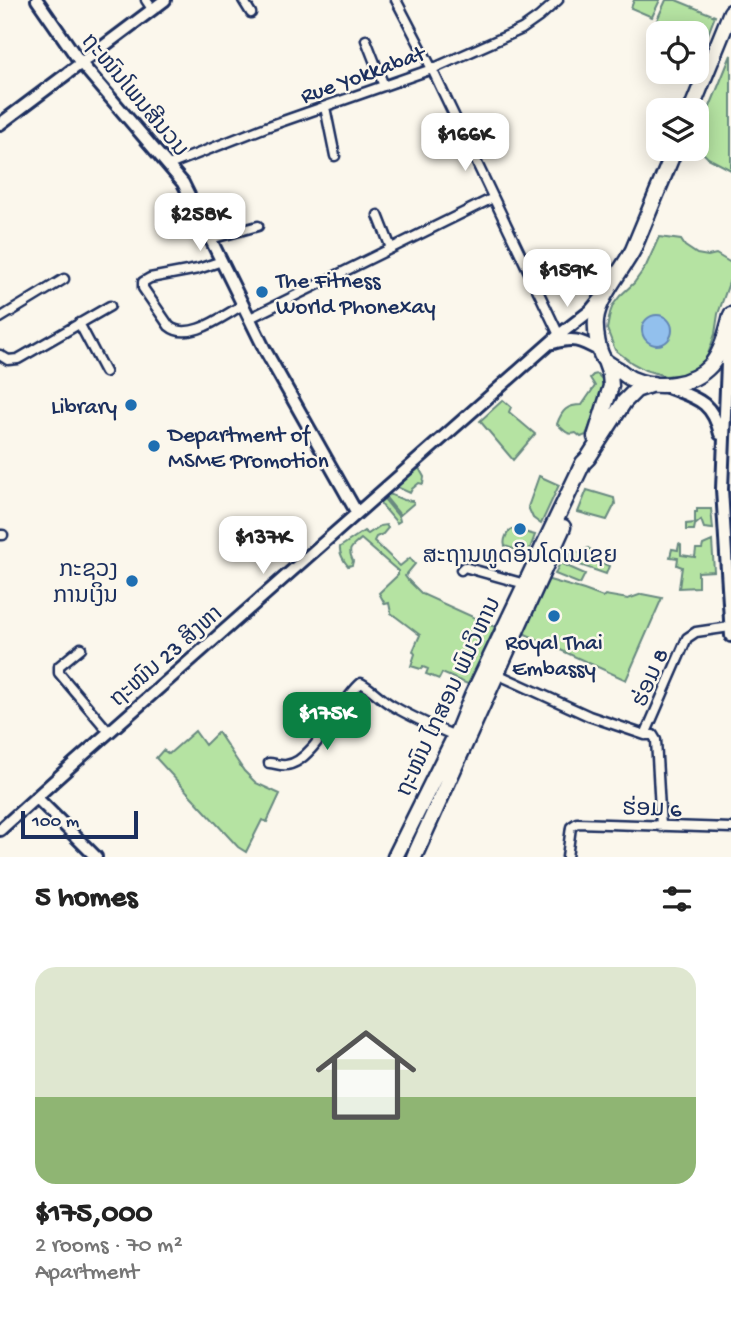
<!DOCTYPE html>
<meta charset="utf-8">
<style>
:root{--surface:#fff;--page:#f6f6f6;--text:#222;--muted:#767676;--accent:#0b8043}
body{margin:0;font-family:"Gochi Hand","Noto Sans Lao",sans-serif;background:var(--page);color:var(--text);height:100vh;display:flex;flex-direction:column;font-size:26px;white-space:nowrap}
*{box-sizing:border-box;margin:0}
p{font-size:23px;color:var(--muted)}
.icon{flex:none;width:38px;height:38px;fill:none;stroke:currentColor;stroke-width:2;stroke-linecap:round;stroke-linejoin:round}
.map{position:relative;height:857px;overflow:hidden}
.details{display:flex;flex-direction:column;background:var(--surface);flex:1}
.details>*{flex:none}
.controls{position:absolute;left:646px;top:21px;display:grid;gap:14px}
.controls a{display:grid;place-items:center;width:63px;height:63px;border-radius:14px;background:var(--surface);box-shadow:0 4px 18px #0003;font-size:35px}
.scale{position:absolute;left:21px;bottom:18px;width:117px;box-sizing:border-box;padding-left:7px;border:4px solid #1b2f5e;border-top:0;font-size:19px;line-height:24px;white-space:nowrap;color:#1b2f5e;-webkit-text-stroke:5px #fbf7ec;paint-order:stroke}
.price{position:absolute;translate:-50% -60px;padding:0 16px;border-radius:14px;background:#fff;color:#222;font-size:23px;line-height:46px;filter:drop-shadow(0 2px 4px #0008)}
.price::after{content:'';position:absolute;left:50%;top:42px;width:21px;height:16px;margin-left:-10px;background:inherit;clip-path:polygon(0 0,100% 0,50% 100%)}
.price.on{background:var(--accent);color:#fff}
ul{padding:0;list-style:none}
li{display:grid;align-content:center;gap:14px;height:371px;padding:0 35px}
li span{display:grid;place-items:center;height:217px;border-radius:21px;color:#555}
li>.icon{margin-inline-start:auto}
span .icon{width:126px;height:126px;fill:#fffc;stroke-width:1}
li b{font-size:30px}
h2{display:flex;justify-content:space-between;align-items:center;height:84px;padding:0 35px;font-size:30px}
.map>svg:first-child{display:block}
</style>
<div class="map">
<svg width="731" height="857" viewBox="0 0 731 857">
<rect width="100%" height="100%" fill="#fbf7ec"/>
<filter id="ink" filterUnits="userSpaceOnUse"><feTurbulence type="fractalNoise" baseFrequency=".0143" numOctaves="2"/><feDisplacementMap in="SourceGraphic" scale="14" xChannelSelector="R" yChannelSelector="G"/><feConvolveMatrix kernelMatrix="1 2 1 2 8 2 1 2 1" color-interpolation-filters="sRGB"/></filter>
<g filter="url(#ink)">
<!-- green -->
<path fill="#b5e3a2" stroke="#688980" stroke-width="2" d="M634 0H660L652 17 631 8Z
M666 0H676L715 16 697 62 696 33H672L675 27 657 20Z
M731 55V170L708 158 697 147 696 141Z
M659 237 681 240 685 246 697 254 708 256 716 254 731 263V277L718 314 715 334 706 360 688 374 665 376 645 370 632 363 615 350 607 329 610 313 613 305 620 296 634 283 646 266Z
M597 374 605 382 606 389 586 435 581 437 576 433C567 436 563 429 557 424 562 410 567 405 582 405L595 386 590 378 593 375Z
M503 400 511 407 509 412 535 434 513 460 480 421Z
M419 468 424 477 423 484 419 483 412 489 410 493 399 488 397 486Z
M539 476 559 485 541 524 533 518 528 507Z
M587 490 614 498 615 504 607 520 578 512Z
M389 494 404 500 413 501 414 503 400 515 387 499 385 500 399 517 400 521 397 523 379 502Z
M697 509H711L713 529 704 528 701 520 695 525 694 530H686V524L695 523V512H697Z
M386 525 388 528 383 534 376 537 374 541 400 566 410 558 415 564 405 576 408 580 422 594 495 627 470 685 442 673 439 679 426 674 428 669 423 667 421 669 411 666 415 654 413 651 420 635 391 613 389 603 385 604 379 593 398 575V571L361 539C351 548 347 548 353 561L352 565 348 566C344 561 339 554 340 547L364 531 368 534 380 526Z
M513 529 535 535 528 554 505 546C503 540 507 531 513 529Z
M712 541 714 571 698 572V587L679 588 682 567 677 565 678 558 670 557 672 549 678 550 679 544 681 545V555L695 557 696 549H702L703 545Z
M588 548 594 552 592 558 609 566 606 574 574 563 570 559 571 553 573 550 580 553Z
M560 563 585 574 580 584 555 574Z
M546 579 584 590 603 597 605 595 628 599 642 594 662 598 626 680 523 633Z
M195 731 205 745 218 732 244 771 256 783 280 794 267 822 262 820 246 852 238 847 156 758 163 750 169 754Z"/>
<!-- water -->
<path fill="#92c0ed" stroke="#6286b4" stroke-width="2" d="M642 330a15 15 0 1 1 30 0a15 15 0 1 1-30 0Z"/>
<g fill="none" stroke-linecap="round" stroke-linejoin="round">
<defs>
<path id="street" d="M146 0 152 9
M243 0 251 13
M396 0 432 69 559 335
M366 40 384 86
M325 107 335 156
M169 165 266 127 432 69 522 29 539 17 558 0
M378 215 391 248
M210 239 258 226
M222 261 198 269 150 278 143 282V288L169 326C189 343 224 315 243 305
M0 318 64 279
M250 318 493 198
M79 323 105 372
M0 355 8 360 18 359 110 306
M0 535H3
M461 570 464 567 525 584
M81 648 59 666V673L109 732
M497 674 589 716 645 735H653L656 740 661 827
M645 735 687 638 696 632 730 627
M269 763C274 763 281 766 286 765 314 763 339 701 361 683 373 689 381 700 393 706 413 718 434 727 455 736
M567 857 571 827 577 823 731 828"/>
<path id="secondary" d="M37 0 80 62 183 183 265 350 357 513
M0 124 165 0
M728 338 722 489 731 636
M553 343C573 337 580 340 598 350
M665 386C694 398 712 399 720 434
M36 797 96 857
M0 830 74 763 559 335 590 311 600 299"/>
<path id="highway" d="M691 110 731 12
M675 149 633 250C623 269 598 298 596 320 595 331 598 353 605 361 609 364 614 367 619 370 623 373 627 377 632 379 658 390 692 386 711 365 722 352 727 331 731 315
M595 437 611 386 610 375 605 361
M395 857 459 728 472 696 583 463 588 458 624 402 636 390 653 384
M414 857 563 527"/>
</defs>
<!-- street casing -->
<use href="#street" stroke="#1b2f5e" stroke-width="13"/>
<!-- secondary casing -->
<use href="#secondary" stroke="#1b2f5e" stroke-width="16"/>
<!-- highway casing -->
<use href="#highway" stroke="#1b2f5e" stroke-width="19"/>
<!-- street -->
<use href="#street" stroke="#fbf7ec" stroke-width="8"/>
<!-- secondary -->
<use href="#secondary" stroke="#fbf7ec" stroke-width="10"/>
<!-- highway -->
<use href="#highway" stroke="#fbf7ec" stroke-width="14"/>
</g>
</g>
<!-- markers -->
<g fill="#1f6fb2" stroke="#fbf7ec" stroke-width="2.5">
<circle cx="262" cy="292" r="7"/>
<circle cx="131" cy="405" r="7"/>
<circle cx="154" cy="446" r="7"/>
<circle cx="520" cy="529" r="7"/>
<circle cx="132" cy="581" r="7"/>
<circle cx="554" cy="616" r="7"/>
</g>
<g text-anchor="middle" stroke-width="5" stroke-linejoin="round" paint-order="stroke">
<!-- street labels -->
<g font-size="23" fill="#1b2f5e" stroke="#fbf7ec">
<text transform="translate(362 73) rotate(-20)" y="8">Rue Yokkabat</text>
<text transform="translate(136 94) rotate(50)" y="8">ຖະໜົນໂພນສີນວນ</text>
<text transform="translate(165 655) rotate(-41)" y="8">ຖະໜົນ 23 ສິງຫາ</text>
<text transform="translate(649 677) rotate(-67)" y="8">ຮ່ອມ 8</text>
<text transform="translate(447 696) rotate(-65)" y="8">ຖະໜົນ ໄກສອນ ພົມວິຫານ</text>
<text transform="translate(652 807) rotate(2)" y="8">ຮ່ອມ 6</text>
</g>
<!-- poi labels -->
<g font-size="23" fill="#1b2f5e" stroke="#fbf7ec" text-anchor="start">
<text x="276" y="287">The Fitness<tspan x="276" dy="26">World Phonexay</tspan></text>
<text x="117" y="413" text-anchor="end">Library</text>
<text x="168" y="441">Department of<tspan x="168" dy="26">MSME Promotion</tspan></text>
<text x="520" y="562" text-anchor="middle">ສະຖານທູດອິນໂດເນເຊຍ</text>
<text x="118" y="576" text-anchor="end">ກະຊວງ<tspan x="118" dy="26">ການເງິນ</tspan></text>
<text x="554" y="649" text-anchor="middle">Royal Thai<tspan x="554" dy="26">Embassy</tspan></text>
</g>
</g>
</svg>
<div class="controls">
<a><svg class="icon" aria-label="locate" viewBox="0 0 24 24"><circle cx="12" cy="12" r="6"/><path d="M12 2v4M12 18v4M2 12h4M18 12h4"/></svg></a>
<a><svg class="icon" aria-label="layers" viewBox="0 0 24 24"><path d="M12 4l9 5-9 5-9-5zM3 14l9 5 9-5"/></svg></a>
</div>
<div class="scale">100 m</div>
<b class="price" style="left:465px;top:173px">$166K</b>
<b class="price" style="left:200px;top:253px">$258K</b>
<b class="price" style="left:567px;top:309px">$159K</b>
<b class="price" style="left:263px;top:576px">$137K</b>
<b class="price on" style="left:327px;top:752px">$175K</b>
</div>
<section class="details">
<h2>5 homes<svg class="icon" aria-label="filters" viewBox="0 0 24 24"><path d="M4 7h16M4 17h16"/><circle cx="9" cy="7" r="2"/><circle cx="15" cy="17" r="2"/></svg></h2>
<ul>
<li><span style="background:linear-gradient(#dfe7d0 60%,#8fb573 0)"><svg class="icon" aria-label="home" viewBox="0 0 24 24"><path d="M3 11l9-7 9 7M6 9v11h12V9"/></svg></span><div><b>$175,000</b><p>2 rooms · 70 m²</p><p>Apartment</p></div></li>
</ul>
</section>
